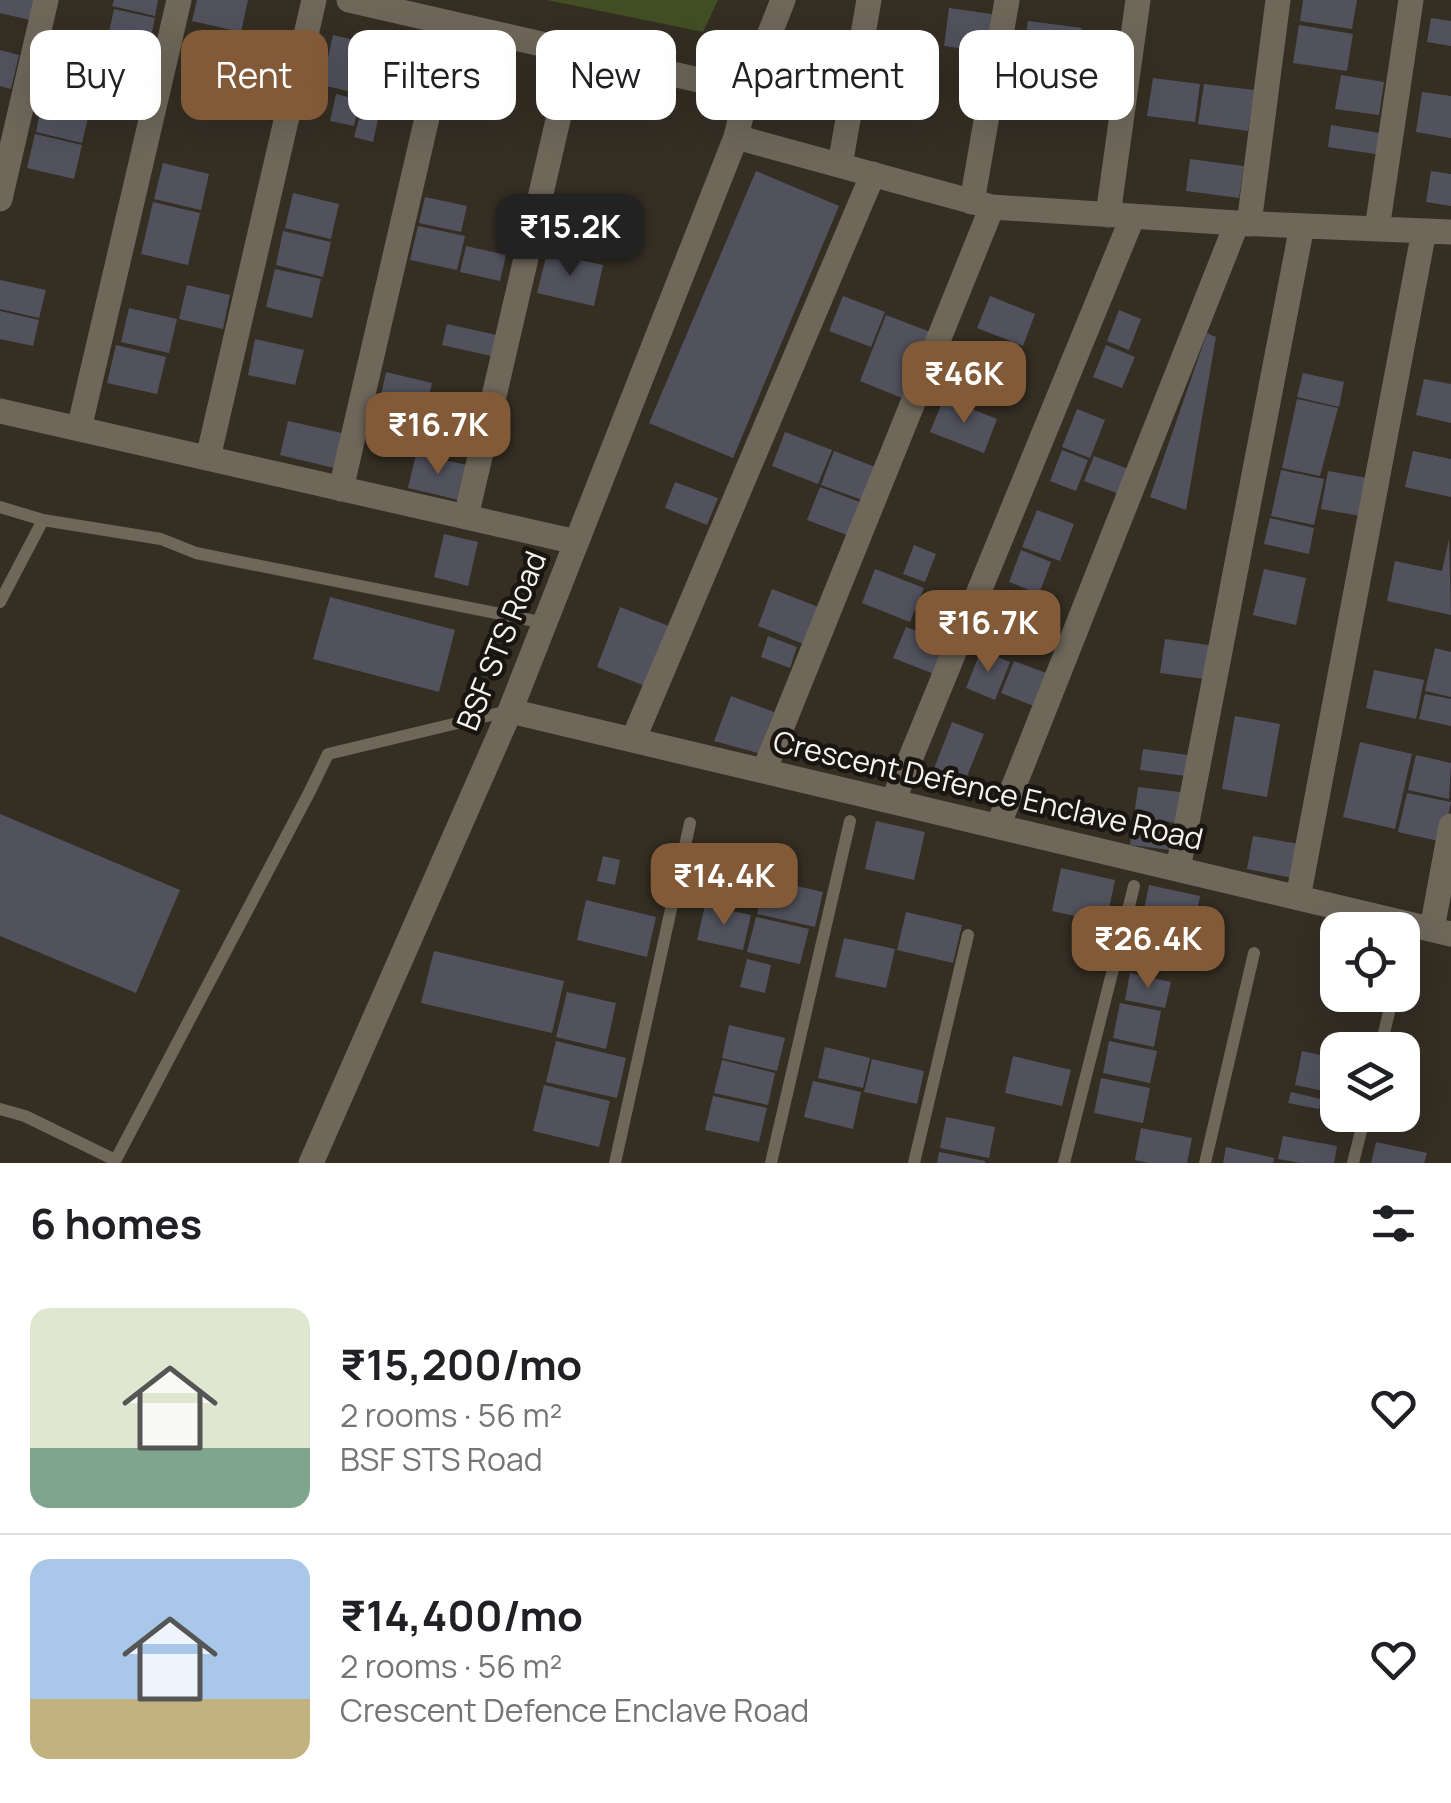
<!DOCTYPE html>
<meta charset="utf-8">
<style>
:root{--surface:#fff;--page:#f6f6f6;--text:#202124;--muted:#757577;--line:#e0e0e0;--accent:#825a37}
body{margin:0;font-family:Manrope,sans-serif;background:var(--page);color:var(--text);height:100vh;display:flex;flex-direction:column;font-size:38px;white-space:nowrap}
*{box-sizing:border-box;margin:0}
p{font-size:32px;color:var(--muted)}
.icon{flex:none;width:55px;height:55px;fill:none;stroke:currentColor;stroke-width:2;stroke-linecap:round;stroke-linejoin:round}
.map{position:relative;height:1163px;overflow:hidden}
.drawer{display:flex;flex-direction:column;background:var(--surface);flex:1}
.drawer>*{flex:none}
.hud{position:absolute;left:30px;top:30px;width:1392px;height:90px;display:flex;gap:20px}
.fabs{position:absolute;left:1320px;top:912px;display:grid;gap:20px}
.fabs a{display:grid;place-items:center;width:100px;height:100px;border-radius:20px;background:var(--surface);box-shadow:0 10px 40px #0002;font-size:50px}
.price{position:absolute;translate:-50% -85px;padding:0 22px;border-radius:20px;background:var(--accent);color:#fff;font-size:32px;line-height:65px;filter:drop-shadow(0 2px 5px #0008)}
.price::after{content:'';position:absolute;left:50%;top:60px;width:30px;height:22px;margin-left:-15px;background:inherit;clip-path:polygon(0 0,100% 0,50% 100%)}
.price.active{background:#222;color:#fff}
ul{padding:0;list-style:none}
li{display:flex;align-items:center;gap:30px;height:250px;padding:0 30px}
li+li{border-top:2px solid var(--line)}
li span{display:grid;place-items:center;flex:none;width:280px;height:200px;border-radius:20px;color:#555}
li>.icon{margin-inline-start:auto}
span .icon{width:120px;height:120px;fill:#fffc;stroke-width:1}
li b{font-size:42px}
h2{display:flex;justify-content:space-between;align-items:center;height:120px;padding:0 30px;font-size:42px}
.chip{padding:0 35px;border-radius:20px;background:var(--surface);box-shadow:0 10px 40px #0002;font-size:35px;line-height:90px}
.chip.active{background:var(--accent);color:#fff}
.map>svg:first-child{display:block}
</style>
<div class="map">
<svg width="1451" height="1163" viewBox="0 0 1451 1163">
<rect width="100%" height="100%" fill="#342e23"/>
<!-- green -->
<path fill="#424f25" d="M547 0H718L703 32Z"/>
<!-- building -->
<path fill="#52525f" d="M0 0H34L30 20 0 13Z
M114 0H158L155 16 112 6Z
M197 0H248L241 32 192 21Z
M1303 0H1357L1352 29 1300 21Z
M949 8 998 15 993 53 944 46Z
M114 9 155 18 149 46 108 37Z
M1431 18 1451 21V46L1427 42Z
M1028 21 1082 28 1077 65 1023 58Z
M1299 25 1353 34 1347 71 1293 63Z
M333 35 375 45 364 95 322 85Z
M0 50 19 55 11 89 0 86Z
M459 58 479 63 473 88 453 83Z
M236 70 287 82 278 119 227 107Z
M1341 75 1384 82 1379 115 1335 109Z
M98 76 144 86 136 118 91 108Z
M1153 78 1200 84 1195 122 1147 116Z
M1204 84 1254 90 1248 131 1198 124Z
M1422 92 1451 96V138L1416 132Z
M336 94 360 100 354 126 330 121Z
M43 98 90 109 82 143 36 132Z
M361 111 379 115 373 142 354 137Z
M1331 125 1386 134 1382 155 1328 147Z
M35 134 82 145 74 179 27 168Z
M1190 159 1244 166 1239 198 1186 191Z
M163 163 209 174 201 210 154 199Z
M756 171 839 206 733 458 649 423Z
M1431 171 1451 174V206L1426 202Z
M293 193 339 204 331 239 285 228Z
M425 197 467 206 461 232 419 223Z
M153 202 200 213 188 265 141 254Z
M418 226 465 236 457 270 410 260Z
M283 231 331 242 323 277 276 265Z
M466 246 506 255 500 281 460 272Z
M547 253 603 265 594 306 537 293Z
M275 269 321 279 312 318 266 307Z
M0 280 46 290 39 318 0 309Z
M187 285 230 295 223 329 179 319Z
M843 296 885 312 871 347 829 331Z
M990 296 1035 314 1023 346 977 328Z
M129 308 177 319 169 353 121 342Z
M1119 310 1141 319 1129 350 1107 341Z
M0 311 39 320 33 346 0 339Z
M886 315 933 333 907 400 860 381Z
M447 324 501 336 496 357 442 345Z
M1207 333 1216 337 1186 510 1150 497Z
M255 339 304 350 295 385 248 375Z
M116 345 166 357 157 394 107 383Z
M1106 345 1135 357 1122 388 1093 377Z
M386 372 432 383 424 416 379 405Z
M1303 373 1344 382 1339 407 1297 397Z
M1424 379 1451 384V423L1416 415Z
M944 398 997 419 984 453 930 432Z
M1297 399 1338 408 1320 476 1282 468Z
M430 402 472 412 469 426 426 417Z
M1077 409 1105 420 1090 458 1062 447Z
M288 421 342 433 334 468 280 455Z
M785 432 832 450 818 484 772 466Z
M1062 450 1088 460 1076 491 1050 481Z
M834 451 878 468 865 501 821 485Z
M1413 451 1451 459V497L1405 487Z
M416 454 467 465 459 500 408 488Z
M1094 456 1131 470 1122 495 1084 481Z
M1281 470 1324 479 1314 525 1271 516Z
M1328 471 1373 479 1366 517 1321 509Z
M675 482 718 498 707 525 665 508Z
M820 487 865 504 852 537 807 520Z
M1037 510 1074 524 1060 561 1022 547Z
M1270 518 1314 528 1309 554 1264 544Z
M444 534 478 542 468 586 434 577Z
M1449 539 1451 615 1387 601 1395 561 1442 571Z
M914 545 936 554 925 582 903 574Z
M1021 550 1051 562 1039 594 1009 582Z
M875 569 924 588 910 622 862 603Z
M1264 569 1306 578 1296 625 1253 615Z
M772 589 821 608 806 645 758 626Z
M330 597 455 630 439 692 313 659Z
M620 607 669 626 645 686 597 667Z
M906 627 946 642 934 674 893 658Z
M768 636 797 647 790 668 761 657Z
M1165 639 1216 646 1212 680 1160 673Z
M1435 648 1451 652V697L1425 691Z
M981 650 1010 662 995 700 966 688Z
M1014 661 1049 674 1036 707 1001 693Z
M1374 670 1424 680 1416 719 1366 708Z
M1425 694 1451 699V726L1419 719Z
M731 696 774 712 758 753 714 741Z
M1235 716 1280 724 1267 797 1222 789Z
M952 722 984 734 959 796 928 784Z
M1360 742 1412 754 1395 829 1343 817Z
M1143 749 1196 756 1193 777 1140 770Z
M1416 755 1451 763 1449 799 1408 790Z
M1138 787 1188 793 1183 824 1134 817Z
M1407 793 1451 802 1443 842 1398 832Z
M0 814 180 890 136 993 0 936Z
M1133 819 1182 826 1179 851 1130 845Z
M876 821 925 832 914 880 865 869Z
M1253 836 1305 845 1298 879 1247 869Z
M603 856 620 860 615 885 597 881Z
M1061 868 1115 880 1106 923 1052 911Z
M765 879 823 892 815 927 757 914Z
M1149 885 1200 896 1190 944 1139 934Z
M586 900 656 917 647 957 577 940Z
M705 905 751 915 743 950 697 940Z
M906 912 962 925 953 963 897 950Z
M756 917 809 929 800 964 747 952Z
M1336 929H1338V976L1325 973Z
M844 938 895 949 886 988 835 977Z
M434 951 564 981 552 1033 421 1003Z
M747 959 771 965 765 993 740 987Z
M1130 973 1171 982 1165 1008 1125 1000Z
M567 992 616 1003 606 1049 556 1037Z
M1120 1003 1161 1011 1154 1047 1113 1038Z
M729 1025 785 1038 777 1071 722 1058Z
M556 1041 626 1058 617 1098 546 1082Z
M1109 1041 1157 1051 1150 1083 1103 1073Z
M825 1047 870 1058 863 1088 818 1078Z
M1302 1051 1338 1059V1094L1295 1085Z
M1013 1056 1071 1070 1062 1106 1005 1093Z
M872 1059 924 1071 917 1104 864 1092Z
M722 1060 775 1073 768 1105 714 1093Z
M1101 1078 1150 1088 1143 1123 1094 1113Z
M813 1081 861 1092 853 1129 804 1117Z
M544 1085 610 1101 599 1147 533 1131Z
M1291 1092 1321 1099 1319 1109 1288 1103Z
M713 1096 767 1108 759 1142 705 1130Z
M946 1117 995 1127 989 1158 940 1148Z
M1141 1128 1192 1138 1187 1163H1148L1135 1160Z
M1283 1136 1337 1146 1334 1163H1300L1278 1159Z
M1376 1142 1427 1153 1424 1163H1371Z
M1226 1147 1274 1158 1273 1163H1223Z
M939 1152 985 1161V1163H937Z"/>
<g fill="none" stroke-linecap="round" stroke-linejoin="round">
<!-- service -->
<path stroke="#6e675a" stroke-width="12" d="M0 507 43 520 161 539 196 553 545 623
M0 602 43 520
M1380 1050 1393 995
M0 1109 25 1116 115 1160
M114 1163 309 793 328 754 508 711
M615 1163 690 823
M771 1163 850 821
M914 1163 968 935
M1064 1163 1134 886
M1205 1163 1254 953
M1353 1163 1365 1115"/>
<!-- minor -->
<path stroke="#6e675a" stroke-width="25" d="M349 0 747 91
M736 137 992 207 1237 223 1451 232
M840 165 869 0
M0 199 46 0
M972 202 1007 0
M1108 215 1138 0
M1249 224 1278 0
M1377 229 1411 0
M0 411 576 542
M79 429 179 0
M208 458 314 0
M341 489 449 23
M466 517 574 51
M510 711 1451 934
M633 740 873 174
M764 771 992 207
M893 801 1133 216
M998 826 1237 223
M1178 869 1302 226
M1298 898 1424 231
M1432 929 1451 826
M311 1163 510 711 736 137 747 91 783 0"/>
</g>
<g text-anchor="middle" stroke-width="9" stroke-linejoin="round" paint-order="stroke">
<!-- street labels -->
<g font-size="30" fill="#f8f4ed" stroke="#191611">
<text transform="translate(502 641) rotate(-68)" y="10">BSF STS Road</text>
<text transform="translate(988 791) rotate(13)" y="10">Crescent Defence Enclave Road</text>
</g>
</g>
</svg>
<div class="fabs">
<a><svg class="icon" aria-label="locate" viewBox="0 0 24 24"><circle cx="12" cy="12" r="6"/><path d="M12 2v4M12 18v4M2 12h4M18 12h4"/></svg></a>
<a><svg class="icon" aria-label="layers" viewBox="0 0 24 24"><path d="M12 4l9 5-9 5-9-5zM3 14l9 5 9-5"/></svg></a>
</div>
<b class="price active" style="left:570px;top:279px">₹15.2K</b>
<b class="price" style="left:964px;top:426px">₹46K</b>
<b class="price" style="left:438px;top:477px">₹16.7K</b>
<b class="price" style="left:988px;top:675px">₹16.7K</b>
<b class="price" style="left:724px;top:928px">₹14.4K</b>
<b class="price" style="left:1148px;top:991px">₹26.4K</b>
<div class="hud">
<a class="chip">Buy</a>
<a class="chip active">Rent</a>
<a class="chip">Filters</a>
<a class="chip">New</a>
<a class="chip">Apartment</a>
<a class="chip">House</a>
</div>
</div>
<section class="drawer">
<h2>6 homes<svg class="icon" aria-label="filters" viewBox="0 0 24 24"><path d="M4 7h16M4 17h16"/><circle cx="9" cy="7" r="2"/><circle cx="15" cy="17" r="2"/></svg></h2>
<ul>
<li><span style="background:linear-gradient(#dfe7d0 70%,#7fa58c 0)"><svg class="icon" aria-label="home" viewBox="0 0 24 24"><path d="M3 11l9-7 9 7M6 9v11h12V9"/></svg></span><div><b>₹15,200/mo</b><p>2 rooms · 56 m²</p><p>BSF STS Road</p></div><svg class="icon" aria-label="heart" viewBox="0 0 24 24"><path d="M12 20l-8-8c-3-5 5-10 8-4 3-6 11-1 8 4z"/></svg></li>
<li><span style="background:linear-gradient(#a9c7e8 70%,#c2b280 0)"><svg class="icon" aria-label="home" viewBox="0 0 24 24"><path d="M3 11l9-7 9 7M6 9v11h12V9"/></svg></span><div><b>₹14,400/mo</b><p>2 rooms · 56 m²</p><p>Crescent Defence Enclave Road</p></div><svg class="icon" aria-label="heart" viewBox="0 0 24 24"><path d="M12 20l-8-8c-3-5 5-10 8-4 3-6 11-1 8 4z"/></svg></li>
</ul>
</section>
